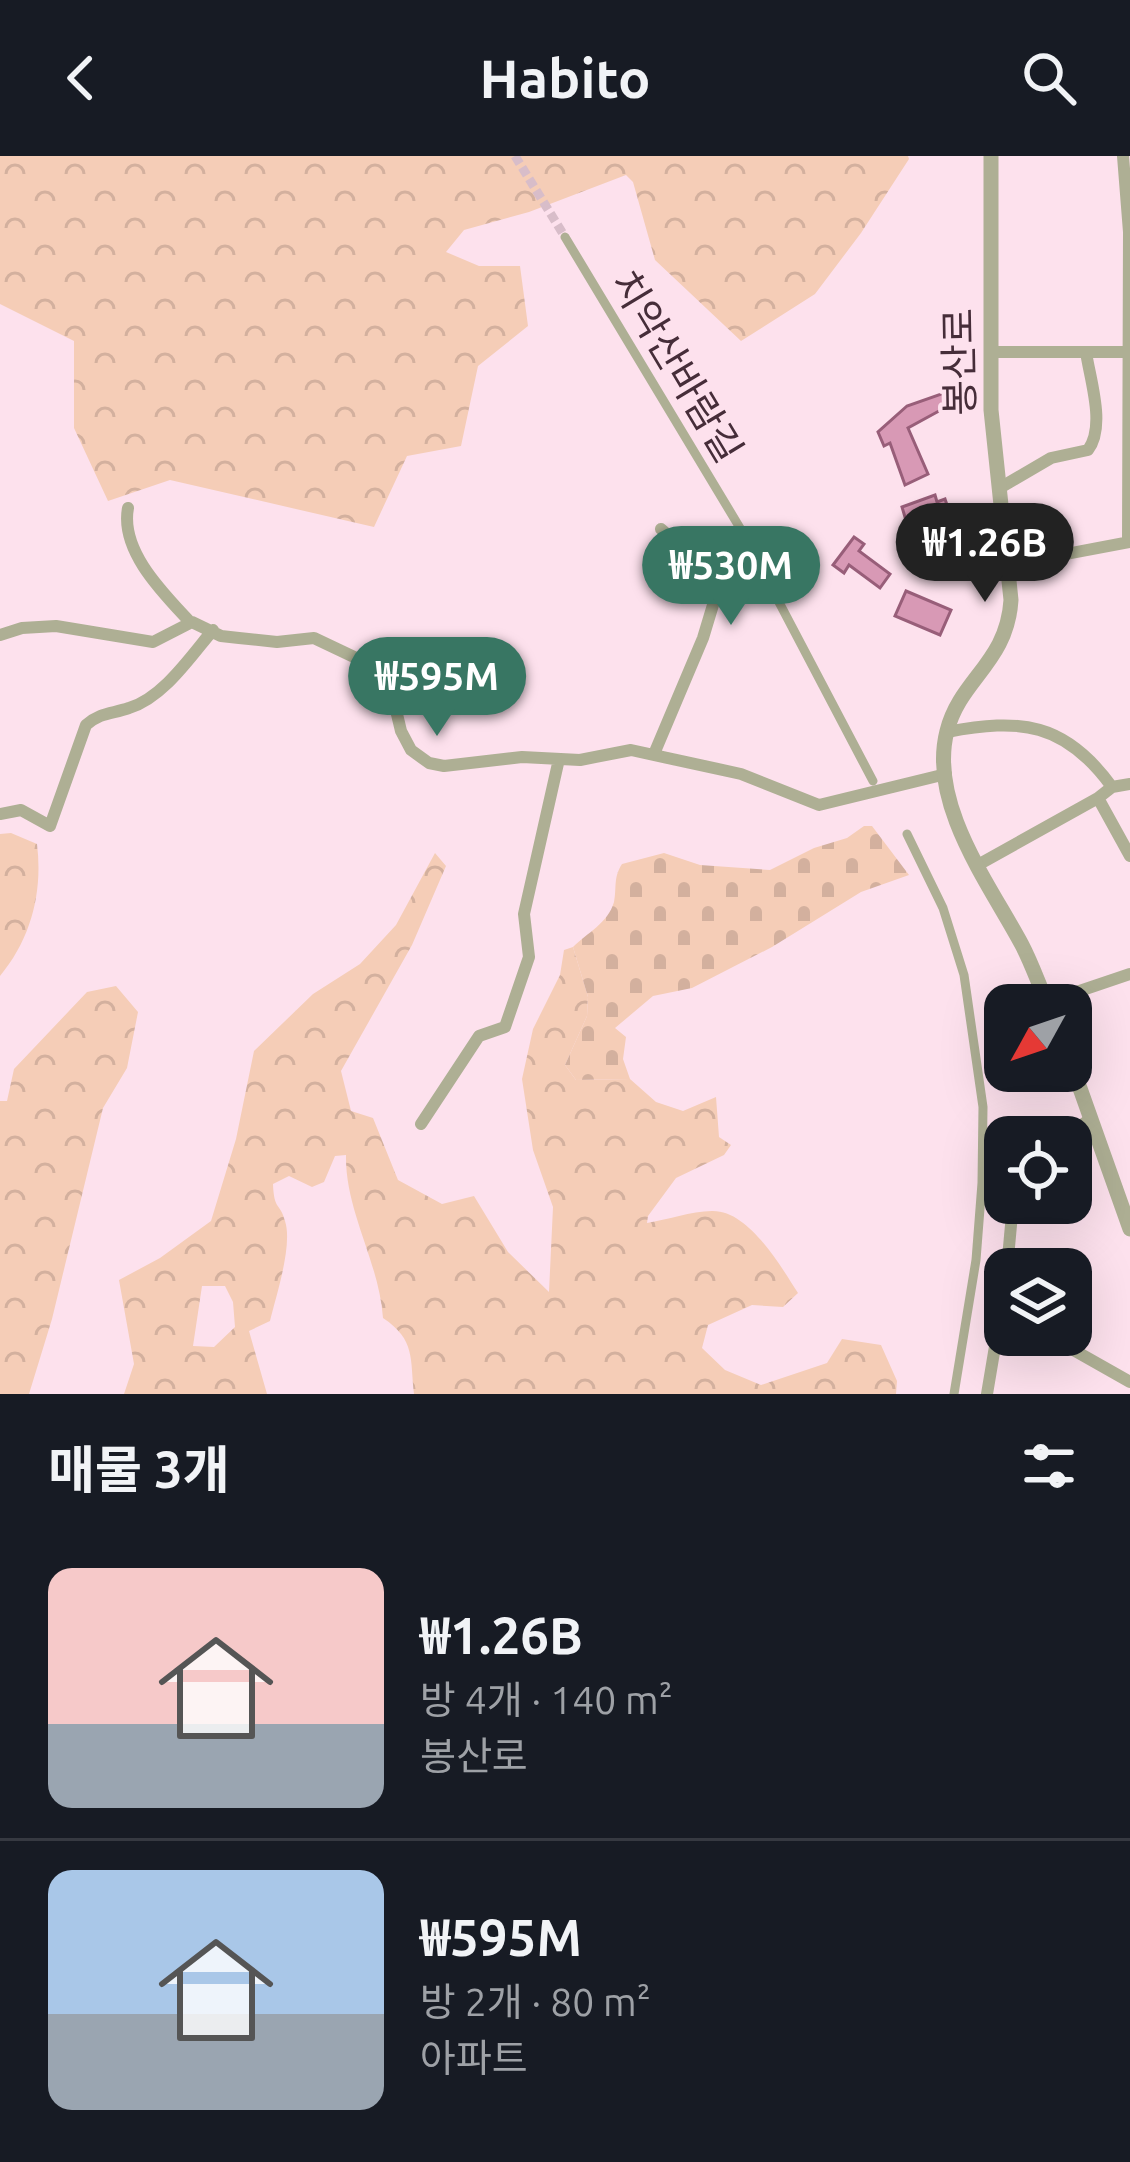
<!DOCTYPE html>
<html lang="ko">
<meta charset="utf-8">
<style>
:root{--surface:#171b24;--page:#242831;--text:#f1f3f6;--muted:#9ea1a6;--line:#363941;--accent:#387663}
body{margin:0;font-family:Ubuntu,"Noto Sans KR",sans-serif;background:var(--page);color:var(--text);height:100vh;display:flex;flex-direction:column;font-size:45px;white-space:nowrap}
*{box-sizing:border-box;margin:0}
p{font-size:39px;color:var(--muted)}
.icon{flex:none;width:66px;height:66px;fill:none;stroke:currentColor;stroke-width:2;stroke-linecap:round;stroke-linejoin:round}
.map{position:relative;height:1238px;overflow:hidden}
.side{display:flex;flex-direction:column;background:var(--surface);flex:1}
.side>*{flex:none}
.needle{width:78px;rotate:230deg}
.controls{position:absolute;left:984px;top:828px;display:grid;gap:24px}
.controls a{display:grid;place-items:center;width:108px;height:108px;border-radius:24px;background:var(--surface);box-shadow:0 12px 48px #0002;font-size:60px}
.price{position:absolute;translate:-50% -102px;padding:0 27px;border-radius:42px;background:var(--accent);color:#fff;font-size:39px;line-height:78px;filter:drop-shadow(0 3px 6px #0008)}
.price::after{content:'';position:absolute;left:50%;top:72px;width:36px;height:27px;margin-left:-18px;background:inherit;clip-path:polygon(0 0,100% 0,50% 100%)}
.price.selected{background:#222;color:#fff}
ul{padding:0;list-style:none}
li{display:flex;align-items:center;gap:36px;height:300px;padding:0 48px}
li+li{border-top:3px solid var(--line)}
li span{display:grid;place-items:center;flex:none;width:336px;height:240px;border-radius:24px;color:#555}
li>.icon{margin-inline-start:auto}
span .icon{width:144px;height:144px;fill:#fffc;stroke-width:1}
li b{font-size:51px}
h2{display:flex;justify-content:space-between;align-items:center;height:144px;padding:0 48px;font-size:51px}
header{display:flex;justify-content:space-between;align-items:center;height:156px;padding:0 48px;background:var(--surface);font-size:54px;font-weight:700}
.map>svg:first-child{display:block}
</style>
<header><svg class="icon" aria-label="back" viewBox="0 0 24 24"><path d="M15 5l-7 7 7 7"/></svg>Habito<svg class="icon" aria-label="search" viewBox="0 0 24 24"><circle cx="10" cy="10" r="6"/><path d="M15 15l6 6"/></svg></header>
<div class="map">
<svg width="1130" height="1238" viewBox="0 0 1130 1238">
<defs>
<pattern id="forest-crowns" width="20" height="18" patternUnits="userSpaceOnUse" patternTransform="scale(3)"><rect width="20" height="18" fill="#f5cdb7"/><path d="M2 6a3 3 0 1 1 6 0M12 15a3 3 0 1 1 6 0" fill="none" stroke="#d3b09e"/></pattern>
<pattern id="cemetery-stones" width="16" height="16" patternUnits="userSpaceOnUse" patternTransform="scale(3)"><rect width="16" height="16" fill="#f5cdb7"/><path d="M2 7V4a2 2 0 0 1 4 0v3zM10 15v-3a2 2 0 0 1 4 0v3z" fill="#d3b09e"/></pattern>
</defs>
<rect width="100%" height="100%" fill="#fde1ed"/>
<!-- forest -->
<path fill="url(#forest-crowns)" fill-rule="evenodd" d="M0 0H908L909 3 861 77 815 138 741 185 655 104 633 26 626 19 529 56 464 74 446 96 479 110H520L528 170 478 210 461 290 407 300 374 371 170 324 108 345 74 272V185L0 148Z
M11 677 37 688C43 736 31 783 0 820V678Z
M435 697 446 710 412 789 341 915 351 955 373 962 398 1024 442 1048 474 1040 508 1096 549 1136 553 1051 533 994 522 923 533 873 560 819 564 794 573 791 588 841 587 860 565 909 576 924 630 923 656 946 683 955 716 941 719 981 731 989 724 999 676 1022 648 1060 647 1067C667 1064 691 1055 712 1055 749 1054 781 1111 798 1137L783 1151 752 1149 708 1169 702 1192 725 1214 761 1229 827 1207 842 1183 881 1189 897 1225 896 1238H414C410 1203 416 1184 383 1162 379 1105 345 1055 346 999L335 1000 324 1026 312 1031 289 1020 273 1028C274 1055 280 1046 285 1065 293 1089 276 1140 270 1165L249 1175 267 1238H124L134 1208 119 1124 160 1102 211 1065 236 983 254 895 313 838 360 808 396 769ZM202 1130H225L233 1146 235 1171 214 1191 193 1190Z
M116 830 138 856 127 912 103 952 52 1163 29 1238H0V945H7L14 913 87 836Z"/>
<!-- cemetery -->
<path fill="url(#cemetery-stones)" d="M864 670H872L909 719 861 736 772 791 692 832 653 840 615 872 626 881 623 903 630 923 576 924 565 909 587 860 588 841 573 791C587 777 608 767 614 746 617 731 613 722 622 708L664 697 700 709 770 714 814 692 847 682Z"/>
<!-- building -->
<path fill="#d899b5" stroke="#985e79" stroke-width="3" d="M944 237 950 249 908 272 928 318 905 329 890 287 884 290 878 276 907 250Z
M935 339 937 346 945 343 948 352 954 350 965 371 951 376 957 394 943 398 937 380 913 388 902 351Z
M854 381 864 388 859 395 890 418 880 432 849 409 844 417 833 409Z
M906 435 951 454 940 479 895 460Z"/>
<g fill="none" stroke-linecap="round" stroke-linejoin="round">
<!-- pedestrian-tunnel -->
<path stroke="#d8bdc9" stroke-width="9" stroke-dasharray="9 4.5" stroke-linecap="butt" d="M515 0 565 81"/>
<!-- pedestrian -->
<path stroke="#aeaf94" stroke-width="9" d="M565 81 740 372 873 625
M907 678 943 752 964 819 983 951 982 1027 976 1104 954 1238"/>
<!-- minor -->
<path stroke="#aeaf94" stroke-width="12" d="M1123 0 1129 76 1128 386
M991 196H1130
M998 333 1051 302 1088 294C1106 270 1090 224 1086 196
M128 352C120 395 163 437 190 466
M1008 409 1130 386
M0 479 22 472 56 470 153 486 192 466 221 480 239 482 277 486 314 482 373 510 390 529 401 575 411 594 429 607 444 610 522 601 580 604 631 594 741 618 819 649 946 618
M947 576C1020 562 1065 566 1112 631
M654 598 703 482 719 429 701 408 661 373
M1098 642 1130 700
M0 658 21 654 50 670 86 569C101 556 112 558 129 552 163 542 191 500 213 474
M976 710 1098 642 1112 631 1130 628
M1047 846 1130 818
M421 968 479 880 505 871 529 801 524 758 559 603
M1065 981 1090 963
M1007 1113 1013 1047
M1047 1179 1130 1226
M987 1238 1005 1131"/>
<!-- tertiary -->
<path stroke="#aeaf94" stroke-width="15" d="M991 0V254L1011 444C1007 507 960 523 947 575 928 648 990 729 1022 789 1032 808 1039 829 1048 849
M1071 907 1130 1073"/>
</g>
<g text-anchor="middle" stroke-width="9" stroke-linejoin="round" paint-order="stroke">
<!-- street labels -->
<g font-size="39" fill="#462d39" stroke="#fde1ed">
<text transform="translate(959 206) rotate(-91)" y="14">봉산로</text>
<text transform="translate(677 210) rotate(59)" y="14">치악산바람길</text>
</g>
</g>
</svg>
<div class="controls">
<a><svg class="needle" viewBox="-14 -14 28 28"><path d="M0-13l5 13h-10z" fill="#e53935"/><path d="M0 13l5-13h-10z" fill="#9ea1a6"/></svg></a>
<a><svg class="icon" aria-label="locate" viewBox="0 0 24 24"><circle cx="12" cy="12" r="6"/><path d="M12 2v4M12 18v4M2 12h4M18 12h4"/></svg></a>
<a><svg class="icon" aria-label="layers" viewBox="0 0 24 24"><path d="M12 4l9 5-9 5-9-5zM3 14l9 5 9-5"/></svg></a>
</div>
<b class="price selected" style="left:985px;top:449px">₩1.26B</b>
<b class="price" style="left:731px;top:472px">₩530M</b>
<b class="price" style="left:437px;top:583px">₩595M</b>
</div>
<section class="side">
<h2>매물 3개<svg class="icon" aria-label="filters" viewBox="0 0 24 24"><path d="M4 7h16M4 17h16"/><circle cx="9" cy="7" r="2"/><circle cx="15" cy="17" r="2"/></svg></h2>
<ul>
<li><span style="background:linear-gradient(#f6c9c9 65%,#9aa5b1 0)"><svg class="icon" aria-label="home" viewBox="0 0 24 24"><path d="M3 11l9-7 9 7M6 9v11h12V9"/></svg></span><div><b>₩1.26B</b><p>방 4개 · 140 m²</p><p>봉산로</p></div></li>
<li><span style="background:linear-gradient(#a9c7e8 60%,#9aa5b1 0)"><svg class="icon" aria-label="home" viewBox="0 0 24 24"><path d="M3 11l9-7 9 7M6 9v11h12V9"/></svg></span><div><b>₩595M</b><p>방 2개 · 80 m²</p><p>아파트</p></div></li>
</ul>
</section>
